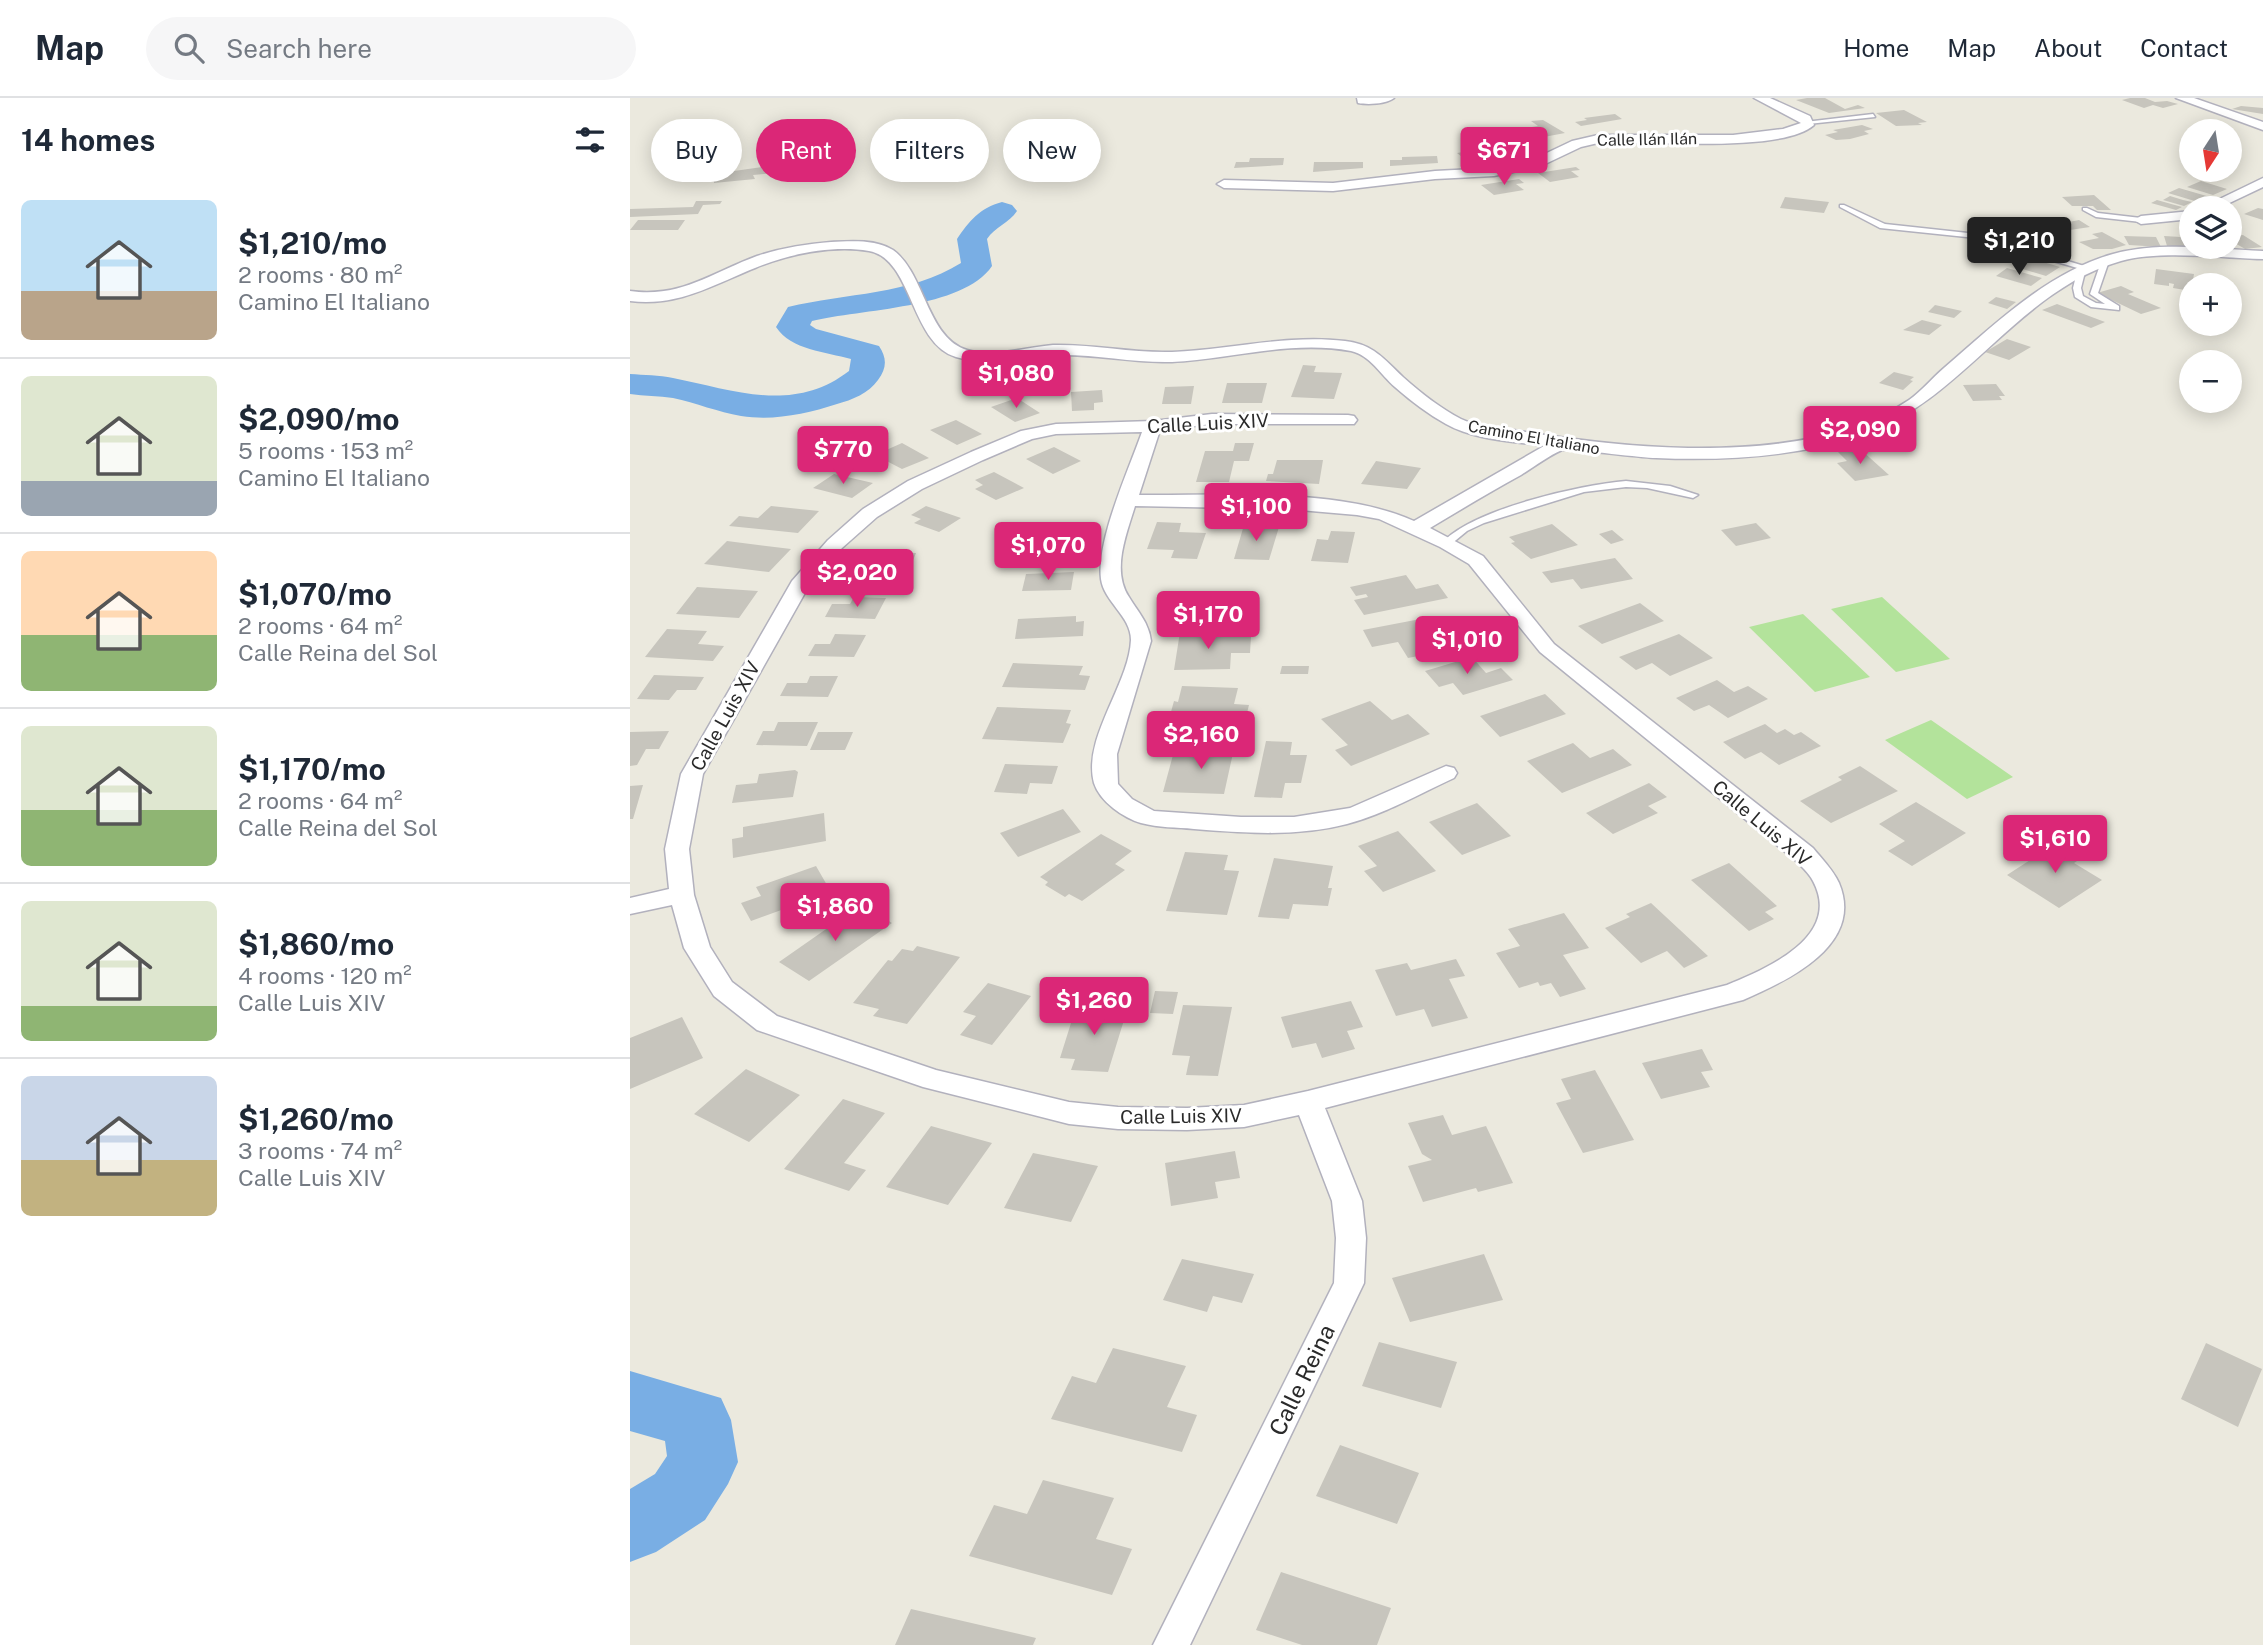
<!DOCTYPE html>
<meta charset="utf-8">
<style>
:root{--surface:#fff;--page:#f6f6f7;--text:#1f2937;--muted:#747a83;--line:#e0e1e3;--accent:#db2777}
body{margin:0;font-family:"Public Sans",sans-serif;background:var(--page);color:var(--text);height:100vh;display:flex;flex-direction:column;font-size:26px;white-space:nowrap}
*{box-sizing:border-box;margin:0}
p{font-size:23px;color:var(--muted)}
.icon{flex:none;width:38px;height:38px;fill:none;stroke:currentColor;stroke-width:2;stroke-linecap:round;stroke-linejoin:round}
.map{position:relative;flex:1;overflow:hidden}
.drawer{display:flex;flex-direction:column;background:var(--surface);width:630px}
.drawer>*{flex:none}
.hud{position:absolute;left:21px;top:21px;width:665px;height:63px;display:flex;gap:14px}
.needle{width:46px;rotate:192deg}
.controls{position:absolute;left:1549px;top:21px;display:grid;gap:14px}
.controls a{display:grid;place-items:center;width:63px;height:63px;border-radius:50%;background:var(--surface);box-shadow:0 4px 18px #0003;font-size:35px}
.price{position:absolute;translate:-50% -60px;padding:0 16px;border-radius:7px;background:var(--accent);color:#fff;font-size:23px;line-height:46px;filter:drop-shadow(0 2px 4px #0008)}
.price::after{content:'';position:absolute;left:50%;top:42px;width:21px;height:16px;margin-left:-10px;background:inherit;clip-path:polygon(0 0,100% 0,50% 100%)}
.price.selected{background:#222;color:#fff}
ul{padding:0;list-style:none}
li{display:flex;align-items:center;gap:21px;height:175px;padding:0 21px}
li+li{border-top:2px solid var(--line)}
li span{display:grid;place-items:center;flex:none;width:196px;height:140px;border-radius:10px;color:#555}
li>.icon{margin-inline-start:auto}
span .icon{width:84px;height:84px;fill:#fffc;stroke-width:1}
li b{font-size:30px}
h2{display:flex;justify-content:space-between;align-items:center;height:84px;padding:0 21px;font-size:30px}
.tag{padding:0 24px;border-radius:32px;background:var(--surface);box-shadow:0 4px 18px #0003;font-size:24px;line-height:63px}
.tag.selected{background:var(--accent);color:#fff}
header{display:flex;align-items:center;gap:42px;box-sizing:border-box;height:98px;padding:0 35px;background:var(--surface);border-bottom:2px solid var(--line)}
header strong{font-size:33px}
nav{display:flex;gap:38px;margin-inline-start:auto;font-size:24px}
.search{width:490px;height:63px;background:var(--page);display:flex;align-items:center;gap:18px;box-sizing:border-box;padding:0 24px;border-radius:38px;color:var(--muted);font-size:26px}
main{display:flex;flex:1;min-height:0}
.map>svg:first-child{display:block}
</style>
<header>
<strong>Map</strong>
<div class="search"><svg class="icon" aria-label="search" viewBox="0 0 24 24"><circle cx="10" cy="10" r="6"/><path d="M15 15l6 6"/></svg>Search here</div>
<nav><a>Home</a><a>Map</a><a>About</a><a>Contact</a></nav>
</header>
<main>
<section class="drawer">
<h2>14 homes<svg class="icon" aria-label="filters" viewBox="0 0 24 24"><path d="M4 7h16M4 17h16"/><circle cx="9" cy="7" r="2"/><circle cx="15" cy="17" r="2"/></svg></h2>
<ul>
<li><span style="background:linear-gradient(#bfe0f5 65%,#b9a48a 0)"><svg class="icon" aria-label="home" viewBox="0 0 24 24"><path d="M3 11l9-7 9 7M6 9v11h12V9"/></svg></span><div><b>$1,210/mo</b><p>2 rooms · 80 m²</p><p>Camino El Italiano</p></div></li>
<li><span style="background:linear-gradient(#dfe7d0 75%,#9aa5b1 0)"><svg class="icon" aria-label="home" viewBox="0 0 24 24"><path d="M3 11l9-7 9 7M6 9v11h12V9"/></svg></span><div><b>$2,090/mo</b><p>5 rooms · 153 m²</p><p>Camino El Italiano</p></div></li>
<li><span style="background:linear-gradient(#ffd9b3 60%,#8fb573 0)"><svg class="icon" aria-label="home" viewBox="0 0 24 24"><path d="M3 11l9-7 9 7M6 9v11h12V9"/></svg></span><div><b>$1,070/mo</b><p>2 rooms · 64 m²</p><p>Calle Reina del Sol</p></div></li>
<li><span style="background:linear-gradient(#dfe7d0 60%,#8fb573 0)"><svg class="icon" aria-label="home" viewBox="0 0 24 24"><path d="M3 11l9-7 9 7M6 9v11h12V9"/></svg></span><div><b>$1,170/mo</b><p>2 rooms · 64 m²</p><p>Calle Reina del Sol</p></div></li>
<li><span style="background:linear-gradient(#dfe7d0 75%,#8fb573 0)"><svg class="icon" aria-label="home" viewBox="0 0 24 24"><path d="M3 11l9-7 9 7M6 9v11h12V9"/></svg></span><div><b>$1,860/mo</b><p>4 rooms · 120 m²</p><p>Calle Luis XIV</p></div></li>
<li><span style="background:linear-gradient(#c9d6e8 60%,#c2b280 0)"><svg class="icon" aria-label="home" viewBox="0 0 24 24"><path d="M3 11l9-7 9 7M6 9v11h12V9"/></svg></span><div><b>$1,260/mo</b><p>3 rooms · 74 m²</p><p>Calle Luis XIV</p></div></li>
</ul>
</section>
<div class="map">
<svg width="1633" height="1547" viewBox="0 0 1633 1547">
<rect width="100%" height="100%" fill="#ebe9de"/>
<!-- pitch -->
<path fill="#b3e39b" d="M1252 499 1320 561 1266 574 1201 511Z
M1173 516 1240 579 1185 594 1119 529Z
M1301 622 1383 679 1337 701 1255 642Z"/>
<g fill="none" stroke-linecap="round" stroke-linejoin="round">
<!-- river -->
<path fill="#79aee4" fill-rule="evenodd" d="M372 104 382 107 387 113C379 125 365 129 357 141L362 168C333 211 230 211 182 223L180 227 186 231 249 248C257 260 257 270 248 282 239 295 222 302 207 306 176 316 144 323 111 318 88 314 66 305 43 300 29 298 14 298 0 296V276C14 277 29 277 43 280 104 292 163 316 219 273L221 261C196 254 161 252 146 229L158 209C216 195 280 197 331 165L327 141C339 123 350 110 372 104Z
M0 1273 91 1300 101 1322 108 1364 98 1386 75 1422 26 1454 0 1464V1391L25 1376 37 1358 35 1343 0 1333Z"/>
</g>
<!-- building -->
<path fill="#c7c5bd" d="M1177 0H1195L1215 11 1228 7 1235 10 1199 15 1166 2Z
M1500 0H1515L1525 4 1537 3 1548 6 1533 10 1523 7 1514 10 1492 2Z
M1611 8 1633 10V16L1602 11Z
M1274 12 1297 24 1288 25 1292 27 1266 28 1246 15Z
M985 16 992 21 951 28 945 24 957 22 954 20Z
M913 22 935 35 893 43 887 38 900 37 895 32 896 30 908 28 901 23Z
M1232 27 1243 31 1234 33 1239 36 1220 41 1206 42 1195 37 1208 34 1203 32Z
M845 52 871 53 879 59 866 61 861 58 836 62 827 55Z
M807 58 808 65 760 68V62H772V59Z
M620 60H654L653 67 604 70 606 64H619Z
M684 64H733V70L683 74Z
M153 66 154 74 123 77 125 81 84 85 83 76Z
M946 69 950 72 941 73 949 79 920 84 908 75Z
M889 81 894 85 886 86 894 92 864 97 851 87Z
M1571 83 1597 91 1583 97 1557 89Z
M1549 90 1580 99 1568 104 1538 95Z
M1464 97 1481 112H1467L1463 108H1442L1432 99Z
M1540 98 1553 102 1562 104 1554 108 1533 102Z
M1155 99 1199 104 1194 115 1150 110Z
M1527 102 1552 109 1546 112 1521 105Z
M66 103H92L90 106 73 107 68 116 0 119V111L63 109Z
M1628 110 1633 111V122L1614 116Z
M8 122H55L48 132H0Z
M1449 122 1460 129 1440 132 1429 126Z
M1472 134 1496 147 1482 151H1463L1449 144 1469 140 1462 136Z
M1613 137 1632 149 1615 151 1600 142V139Z
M1494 138 1526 139 1531 149 1499 147Z
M1534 138 1551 139 1555 148 1566 149 1568 153 1537 148Z
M1399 160 1430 169 1416 178 1386 169Z
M1377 170 1412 180 1401 188 1366 178Z
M1526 171 1564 176 1563 182 1568 183 1567 187H1561V193L1543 190 1544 186 1539 185V188L1524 186Z
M1491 188 1504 194 1498 196 1531 210 1511 216 1467 195Z
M1366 199 1386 204 1377 211 1358 205Z
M1427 206 1475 224 1461 230 1412 212Z
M1305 207 1332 213 1324 220 1298 214Z
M1292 222 1312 227 1299 237 1273 232Z
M1377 241 1401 249 1379 262 1355 254Z
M673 267 686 268 684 274 712 275 704 301 661 299Z
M1264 274 1284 279 1280 282 1283 283 1273 292 1249 285Z
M597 285H637L632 305H592Z
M1366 286 1375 298H1369L1372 302 1343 303 1333 287Z
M564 288 561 306H532L535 289Z
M472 292 473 304 464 305V312L442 313 441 294Z
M387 300 410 315 385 324 361 309Z
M326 322 352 336 327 347 300 332Z
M272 345 299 360 272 371 245 357Z
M605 345H624L619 363H604L599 384H566L575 353H603Z
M424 349 451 363 423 376 396 361Z
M1230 351 1259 377 1225 383 1207 365 1217 363 1208 354Z
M647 362H693L689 386 636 383 638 376H643Z
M746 363 791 370 777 391 731 386Z
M364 374 394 390 366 402 345 391 353 387 345 382Z
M204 376 243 385 222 400 183 390Z
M141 408 189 413 168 435 99 428 109 418 128 420Z
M296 408 331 420 309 434 284 425 291 421 281 417Z
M527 424 551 425 549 434 576 435 567 461 541 460 544 452 517 451Z
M431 425 453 426 440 450 405 448 413 434 424 435Z
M1126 425 1141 440 1106 448 1091 432Z
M922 426 948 447 901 461 881 445 885 444 879 439Z
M614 427 649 429 639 462 604 461Z
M982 432 994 442 981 446 969 436Z
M701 433 725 434 718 465 681 463 687 441 698 442Z
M97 443 161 451 139 474 74 466Z
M234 455H286L276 480 224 481Z
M985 460 1003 481 951 491 943 481 921 485 912 474Z
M444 474 441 492 392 493 396 476Z
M776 477 786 491 808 486 818 500 734 517 724 502 738 499 736 496 726 498 720 489Z
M67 489 128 493 109 520 46 516Z
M595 496 592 523 540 524 543 497Z
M224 499 256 500 245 521 195 519 202 506H220Z
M1010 505 1034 523 972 546 948 528Z
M446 518V524L454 523 453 538 385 541 388 521Z
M806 518 815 532 835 528 842 539 810 546 814 553 778 560 768 544 742 549 733 532Z
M37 531 77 533 68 546 94 548 83 563 15 559Z
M578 533 577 539H621L620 555H601L600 571 544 572 550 534Z
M205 536 236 537 224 559 178 558 185 546H200Z
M1049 536 1083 560 1040 578 1022 565 1006 572 989 559Z
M842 559 856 575 871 570 883 582 833 597 823 585 809 589 795 573Z
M383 565 453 568 449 577 460 578 455 592 372 589Z
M652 568H679L678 576H650Z
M24 577 74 579 66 592H47L39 602 7 601Z
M180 578H208L198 599 150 598 157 585H177Z
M1087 582 1104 594 1118 588 1138 601 1098 620 1079 607 1064 613 1046 600Z
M552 588 608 590 604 606 619 607 615 623 539 621 544 603 548 604Z
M915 596 936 616 870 639 850 618Z
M740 603 762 622 778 616 800 636 721 668 705 652 718 647 691 621Z
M367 609 441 612 436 625 441 626 433 645 352 641Z
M148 624H188L177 648 126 647 133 633H144Z
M1135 626 1147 635 1155 631 1164 637 1171 634 1191 648 1149 667 1131 654 1115 661 1093 644Z
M39 633 29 651H16L7 667 0 668V634Z
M188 634H223L215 652H180Z
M636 643 662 644 660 657H677L671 685H655L652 700 624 699Z
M943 645 960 660 983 651 1002 667 932 695 897 663Z
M579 646H605L594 696 533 694 543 657 576 658Z
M375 666 428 668 422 686 400 685 397 696 364 694Z
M1230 668 1268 693 1201 725 1170 703 1212 682 1208 679Z
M165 672 168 674 163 699 102 705 106 687 127 685 129 676Z
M1019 685 1037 699 1018 708 1028 715 983 736 956 715Z
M13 687 3 721H0V688Z
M1286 704 1336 735 1282 768 1258 753 1275 743 1249 726Z
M847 705 881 738 832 757 799 724Z
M433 711 451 734 388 759 370 735Z
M194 715 196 743 103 760 102 741 113 739V729Z
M768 733 806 773 753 794 734 773 747 768 728 748Z
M471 736 502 753 485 766 495 772 452 803 439 796 435 799 415 787 418 784 410 779Z
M1428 744 1453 759 1444 765 1472 782 1429 810 1377 777Z
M555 754 598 757 594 772 609 773 597 817 536 813Z
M644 760 703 768 698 790H702L698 808 663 806 659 821 628 819Z
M1099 765 1147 808 1135 814 1144 821 1119 833 1061 782Z
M186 768 201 794 121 823 111 805 131 798 126 789Z
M1021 805 1078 858 1054 870 1037 853 1011 865 975 830 1000 819 996 816Z
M233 812 236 815 240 812 262 825 179 883 149 864 222 813 227 816Z
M934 815 959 850 933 857 956 891 930 899 921 885 910 888 908 884 889 890 866 855 890 848 878 831Z
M287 848 330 859 277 926 243 918 249 911 223 905 258 862 262 863 272 851 283 853Z
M826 861 835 878 819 881 838 920 802 929 794 911 766 918 745 872 777 865 781 872Z
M358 885 401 898 362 947 330 937 346 918 333 914Z
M525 893 548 894 543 916 520 915Z
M721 903 733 929 717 933 725 951 692 960 686 945 662 950 651 919Z
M447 906 498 909 478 974 441 972 445 961 430 960Z
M553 907 602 909 588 978 556 977 560 958 542 957Z
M52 919 73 960 0 991V940Z
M1072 951 1083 972 1071 974 1080 989 1031 1001 1012 965Z
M116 971 170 997 119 1044 64 1016Z
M965 972 1004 1042 953 1055 926 1005 941 1001 931 981Z
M213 1001 255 1015 214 1065 236 1072 219 1093 154 1071Z
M813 1017 822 1037 856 1028 883 1085 848 1094 846 1090 793 1104 778 1068 802 1062 792 1056 778 1025Z
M301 1028 362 1045 318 1107 256 1089Z
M605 1053 610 1080 585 1084 588 1100 541 1108 535 1065Z
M403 1055 468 1068 441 1124 374 1110Z
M854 1156 873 1202 780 1224 762 1180Z
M552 1161 624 1176 612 1205 583 1198 577 1214 533 1202Z
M749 1244 827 1264 811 1310 732 1288Z
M1576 1245 1632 1271 1608 1329 1551 1301Z
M483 1250 556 1268 537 1309 567 1317 552 1354 421 1321 442 1278 466 1285Z
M710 1347 789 1375 767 1426 686 1398Z
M413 1382 484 1400 466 1441 502 1451 482 1497 339 1458 364 1407 397 1416Z
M651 1474 761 1510 747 1547H672L626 1532Z
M281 1511 406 1540 403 1547H265Z"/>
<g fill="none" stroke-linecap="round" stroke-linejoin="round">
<defs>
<path id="service" d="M1243 16 1245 19 1178 26 1175 24Z
M1210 107H1214L1255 126 1347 136 1461 170 1454 172 1346 140 1250 130 1210 109Z
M1453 110H1457L1468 115 1511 120 1515 122 1511 124 1466 119 1453 112Z
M1472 161 1479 163 1468 195 1489 208V212L1461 209 1445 199 1443 190 1447 174 1451 172 1455 174 1451 190 1453 198 1466 205 1475 206 1460 196Z
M996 383 1040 388 1068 397 1063 400 1017 390 996 389 954 394 854 425 837 433 820 447 817 448 812 445C843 411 950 387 996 383Z"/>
<path id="minor" d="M727 0H764C756 6 738 7 728 5Z
M1124 0H1140L1180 18 1184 27C1151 56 1016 42 968 45L951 49 911 68 864 78 805 81 703 93 594 90 587 86 594 82 703 85 805 73 864 70 902 62 942 43 968 37H1103L1153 31 1171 25Z
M1546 0H1564L1633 24V32Z
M1633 80V89L1589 110H1571Z
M1561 113V121L1511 126 1504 122 1511 118Z
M201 144C220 143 246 141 263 152 295 175 297 240 337 252 363 260 397 249 423 247 463 246 502 255 542 254 600 252 656 236 715 243 743 246 754 261 773 279 791 295 810 310 831 321 845 328 861 328 877 331 937 341 997 349 1058 350 1130 351 1217 344 1279 302 1292 293 1302 280 1314 270 1364 227 1418 174 1483 156 1530 143 1585 151 1633 153V161C1592 160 1529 152 1491 163 1388 192 1334 301 1235 336 1169 359 1095 363 1026 360 1011 360 939 350 932 352 918 358 904 369 891 377 860 394 830 412 800 430L853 458 924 546 1183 750C1192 761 1203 772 1209 785 1235 847 1157 883 1113 902L695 1010 732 1103 736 1140 734 1185 560 1547H523L704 1185 706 1140 702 1103 669 1017 614 1029 557 1032 488 1031 439 1026 293 989 127 932 84 898 54 850 42 807 0 816V800L39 791 35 751 51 676 162 483 198 442 233 411 278 383 341 354 391 333 426 326 523 323 582 316 718 317 724 318 727 322 724 326H582L530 332 509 397C592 398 708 389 784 423L914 348C882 343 844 342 816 326 798 316 781 303 765 289 751 277 740 257 721 253 661 242 601 261 542 264 503 265 465 256 426 257 393 258 359 269 326 259 280 245 283 161 239 153 202 147 159 156 125 170 83 187 48 209 0 203V193C51 200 81 175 127 158 151 150 176 146 201 144ZM512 334C499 371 466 443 471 481 474 504 501 518 501 542 499 587 452 640 464 685 470 704 494 720 511 725 529 730 546 729 564 731 615 735 667 739 717 726 755 716 789 696 824 680L827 675 824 670 816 668 720 710 664 719H611L524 713 502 701 488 686 487 656 521 543C519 525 508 514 499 499 481 472 497 435 505 408L658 411 727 417 749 421 810 449 839 466 910 554 1165 762C1171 768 1179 775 1183 783 1213 839 1136 871 1097 887L678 993 614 1007 557 1010 488 1009 439 1004 306 972 147 918 102 884 80 849 64 797 59 751 73 676 180 486 212 450 247 419 292 391 353 362 402 341 426 336Z"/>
</defs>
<!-- service casing -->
<use href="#service" stroke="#b2b1bd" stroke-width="3"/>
<!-- minor casing -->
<use href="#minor" stroke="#b2b1bd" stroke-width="3"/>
<!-- service -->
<use href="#service" fill="#fff" fill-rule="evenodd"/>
<!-- minor -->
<use href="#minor" fill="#fff" fill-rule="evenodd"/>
</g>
<g text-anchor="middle" stroke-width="6" stroke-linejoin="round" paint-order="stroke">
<!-- far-street labels -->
<g font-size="16" fill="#2a2a2a" stroke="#fff">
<text transform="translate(1017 41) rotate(-1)" y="6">Calle Ilán Ilán</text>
<text transform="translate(904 339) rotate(10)" y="6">Camino El Italiano</text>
</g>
<!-- street labels -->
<g font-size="19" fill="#2a2a2a" stroke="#fff">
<text transform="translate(578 325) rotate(-3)" y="7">Calle Luis XIV</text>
<text transform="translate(95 618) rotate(-61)" y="7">Calle Luis XIV</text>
<text transform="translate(1132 725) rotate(40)" y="7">Calle Luis XIV</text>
<text transform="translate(551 1018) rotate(-1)" y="7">Calle Luis XIV</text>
</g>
<!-- near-street labels -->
<g font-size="23" fill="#2a2a2a" stroke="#fff">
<text transform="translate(672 1282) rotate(-64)" y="8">Calle Reina</text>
</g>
</g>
</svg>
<div class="controls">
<a><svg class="needle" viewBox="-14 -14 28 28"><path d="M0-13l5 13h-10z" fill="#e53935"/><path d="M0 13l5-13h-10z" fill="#747a83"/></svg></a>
<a><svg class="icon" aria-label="layers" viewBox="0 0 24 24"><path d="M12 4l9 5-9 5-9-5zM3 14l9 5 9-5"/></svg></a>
<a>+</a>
<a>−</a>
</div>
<b class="price" style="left:874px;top:89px">$671</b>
<b class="price selected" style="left:1389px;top:179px">$1,210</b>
<b class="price" style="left:386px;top:312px">$1,080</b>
<b class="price" style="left:1230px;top:368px">$2,090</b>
<b class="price" style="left:213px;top:388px">$770</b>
<b class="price" style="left:626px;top:445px">$1,100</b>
<b class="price" style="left:418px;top:484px">$1,070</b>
<b class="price" style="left:227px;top:511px">$2,020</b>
<b class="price" style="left:578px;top:553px">$1,170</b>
<b class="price" style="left:837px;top:578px">$1,010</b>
<b class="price" style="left:571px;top:673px">$2,160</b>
<b class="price" style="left:1425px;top:777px">$1,610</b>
<b class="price" style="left:205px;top:845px">$1,860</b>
<b class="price" style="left:464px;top:939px">$1,260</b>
<div class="hud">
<a class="tag">Buy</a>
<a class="tag selected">Rent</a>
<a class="tag">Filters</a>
<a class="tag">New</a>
</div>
</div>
</main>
